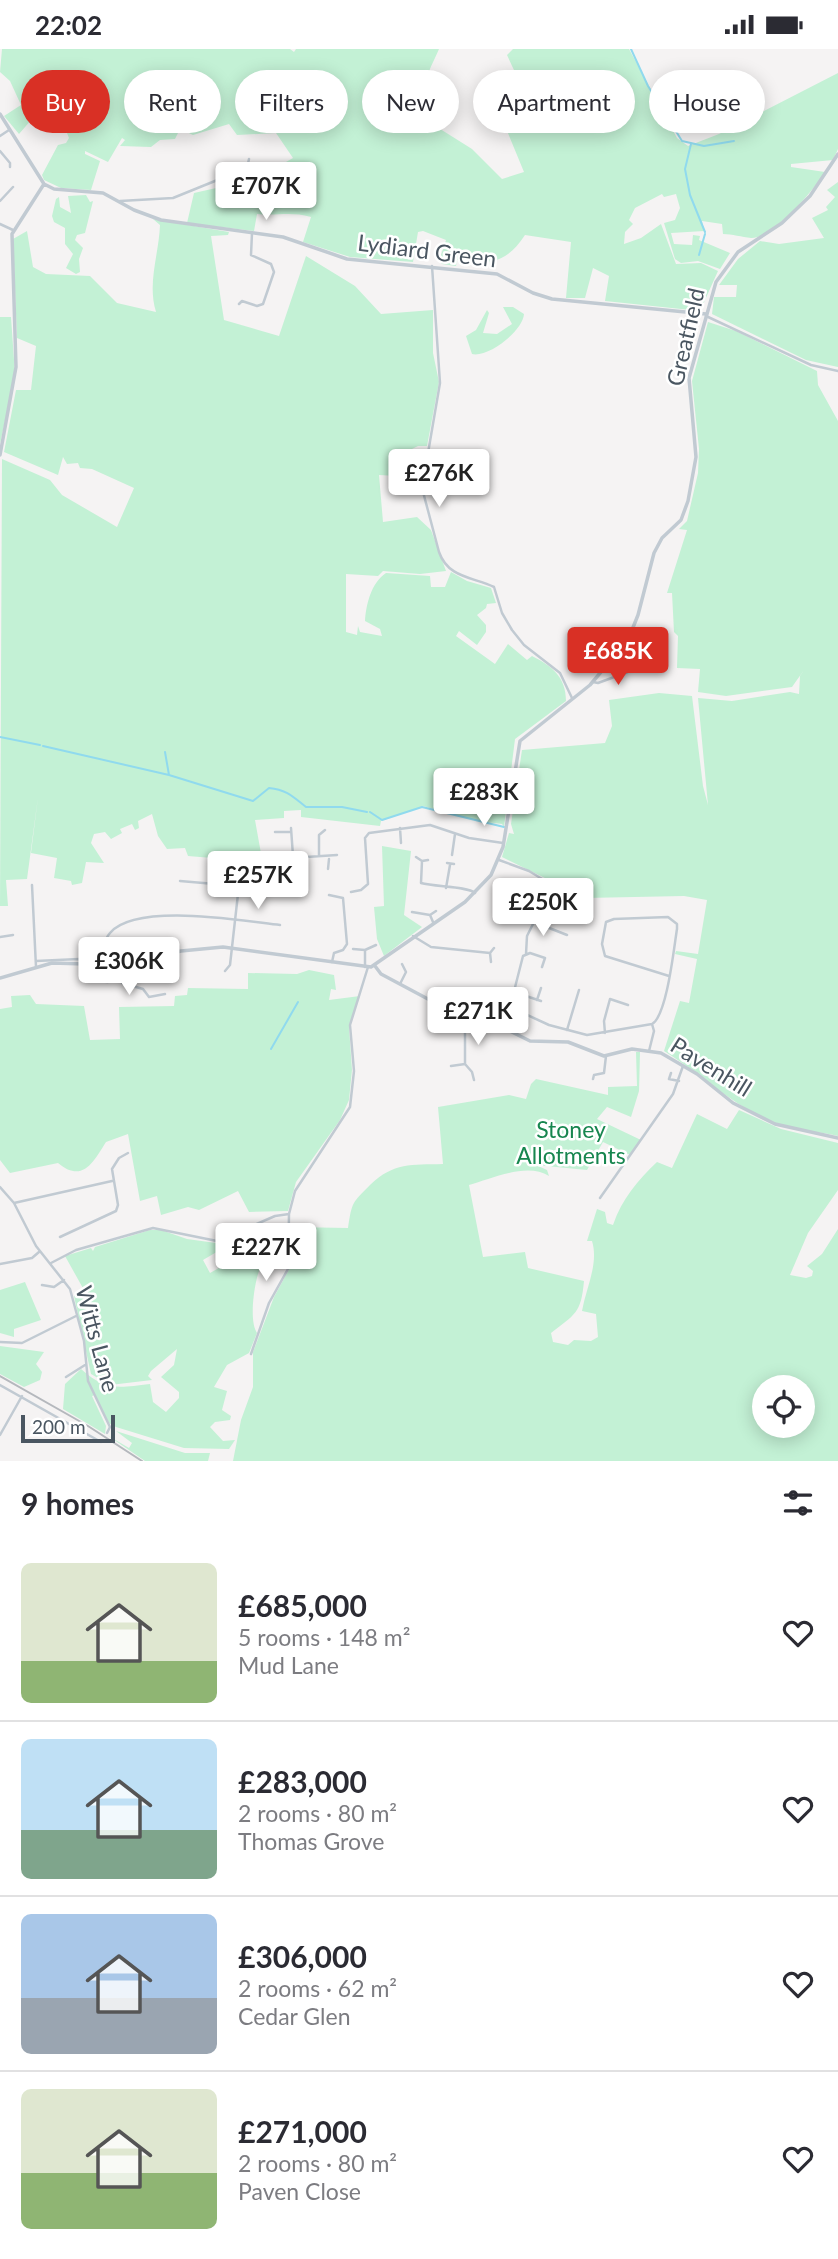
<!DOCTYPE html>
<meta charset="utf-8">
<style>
:root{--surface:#fff;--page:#f2f2f3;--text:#2b2b33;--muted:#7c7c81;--line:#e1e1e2;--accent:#d93025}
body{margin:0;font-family:Lato,sans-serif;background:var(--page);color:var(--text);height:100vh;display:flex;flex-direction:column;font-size:26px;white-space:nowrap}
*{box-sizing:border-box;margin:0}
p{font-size:23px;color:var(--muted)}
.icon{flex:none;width:38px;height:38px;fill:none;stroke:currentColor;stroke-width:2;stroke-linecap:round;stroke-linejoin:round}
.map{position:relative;height:1412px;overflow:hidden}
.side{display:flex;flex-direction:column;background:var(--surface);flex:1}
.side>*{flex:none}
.guide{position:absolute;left:21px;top:21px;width:796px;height:63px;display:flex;gap:14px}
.controls{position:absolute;left:752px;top:1326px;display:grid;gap:14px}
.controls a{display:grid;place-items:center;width:63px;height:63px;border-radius:50%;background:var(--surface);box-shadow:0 4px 18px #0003;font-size:35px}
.scale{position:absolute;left:21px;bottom:18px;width:94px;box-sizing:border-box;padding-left:7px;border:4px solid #4a5661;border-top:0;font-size:19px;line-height:24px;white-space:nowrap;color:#4a5661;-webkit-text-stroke:5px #fff;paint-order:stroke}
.price{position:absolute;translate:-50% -60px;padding:0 16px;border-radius:7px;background:#fff;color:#222;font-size:23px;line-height:46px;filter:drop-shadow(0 2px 4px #0008)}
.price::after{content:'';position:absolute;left:50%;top:42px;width:21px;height:16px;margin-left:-10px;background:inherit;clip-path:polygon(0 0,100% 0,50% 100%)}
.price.active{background:var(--accent);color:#fff}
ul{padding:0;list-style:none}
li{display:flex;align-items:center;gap:21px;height:175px;padding:0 21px}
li+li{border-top:2px solid var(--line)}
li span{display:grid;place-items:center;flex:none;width:196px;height:140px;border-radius:10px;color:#555}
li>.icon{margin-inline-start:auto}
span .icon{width:84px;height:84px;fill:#fffc;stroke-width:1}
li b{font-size:30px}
h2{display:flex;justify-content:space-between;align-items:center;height:84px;padding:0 21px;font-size:30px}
.chip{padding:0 24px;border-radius:32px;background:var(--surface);box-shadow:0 4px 18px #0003;font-size:24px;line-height:63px}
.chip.active{background:var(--accent);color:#fff}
.status{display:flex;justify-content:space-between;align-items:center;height:49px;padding:0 35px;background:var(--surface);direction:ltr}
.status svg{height:19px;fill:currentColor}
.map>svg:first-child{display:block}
</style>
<div class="status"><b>22:02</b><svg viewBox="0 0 49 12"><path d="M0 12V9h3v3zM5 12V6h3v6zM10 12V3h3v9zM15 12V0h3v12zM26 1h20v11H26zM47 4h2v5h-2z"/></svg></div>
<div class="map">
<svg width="838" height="1412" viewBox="0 0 838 1412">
<rect width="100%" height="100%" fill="#f5f3f3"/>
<!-- green -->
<path fill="#c3f1d5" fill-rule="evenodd" d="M2 0H290L294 3 296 0H439C427 28 422 26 440 54L429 73 472 100 502 130 524 123 496 55 498 49 520 34 507 6 513 0H629L677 89 688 97 719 85 838 24V100L833 111 791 115V118L825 123C815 140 772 190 751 189 742 188 732 185 723 185L722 175 702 172 704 182 671 184 674 195 692 196 693 186 700 187 699 191 730 204 720 220 698 212 681 214 675 210 664 174 675 171 680 159 676 145 664 148 662 145 635 159 629 171 633 175 625 183 624 195 641 189 661 175 676 215 701 214 718 222 700 262 605 252 609 227 593 219 585 249H566L571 193 525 186C506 215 489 216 457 211L456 217 442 215 439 212 446 191 423 182 418 183 413 213 350 208 303 193 311 168C290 162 278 167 257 165L254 182 187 174 194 144 256 130 293 109 276 84 237 86 229 75 193 86 180 80 175 90 160 91 151 98 120 97 125 91 122 89 108 113 85 102V105L100 112 91 141 61 139 44 131 42 126 58 96 66 94 69 89 67 84 71 77 45 55 19 85 4 67 21 56 10 32 0 23Z
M838 133V318L806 311 712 265 714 248H736L737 236H719L738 210 760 192 779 195 824 189 812 169 828 161 826 158 835 148 827 141Z
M86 146 90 153 93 152 85 184 77 186 75 191 83 199 79 210 80 223 76 225 66 219 73 205 65 195V179L54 173 52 167 56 150 59 148 60 158 71 164 68 147Z
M153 170 229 183 228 186 211 187 224 271 279 287 306 207 355 237 381 265 433 261V304L439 333 427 397H418L400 406 397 427 379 426 383 473 417 468 431 481 446 522 420 525 383 522 378 527 346 525V583L357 586 358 577 360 583 382 587 380 580 365 572C366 556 371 534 386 524L430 527 431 538H445L451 523 467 532 491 539 496 554 487 555 486 559 477 566 486 576V583L477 596 459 582 456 587 495 615 508 595 527 611 532 607C552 617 566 628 566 652L515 690 504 778 502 775 477 772 423 757 381 772 380 777 301 768V761L284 762V769L255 771 262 810 248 812 188 807 185 799 167 800 158 787 152 765 138 772 139 779 135 781 132 775 120 780 122 784 111 790 105 783 94 785 91 794 104 814 86 813 82 834 72 836 71 832 54 829 57 809 31 804 38 748 27 830 6 831 8 857H0L2 410 50 431 62 446 117 478 134 439 92 420 80 419 78 414 67 415 63 408 58 426 4 403 16 341H31L36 297 17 289 13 190 27 182 33 218 46 225 90 227 117 254 156 263C147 234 159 205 160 176Z
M503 258H513L524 265C523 282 488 309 472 305L466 287 476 281 487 261 489 264 483 284 497 285 512 275Z
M0 268H11L15 325 0 395Z
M708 273 736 282 817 322 818 336 838 372V1087C820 1082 802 1083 784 1077 739 1063 704 1027 664 1002L680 952 689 954 697 910 675 905 676 902 698 905 707 851 684 847 585 849 566 845 549 831 502 808 509 784 514 785 511 775 522 701 605 694 612 677 609 651 659 644 692 647 703 737 708 756 698 649 732 652 790 643 799 645 800 627 804 621 792 638 726 647 698 643 700 620 677 619 678 587 674 583 672 544H667L687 481 679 480 687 472 698 424 699 400 692 332Z
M382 797 411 802 404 866 422 878 384 907 377 890 374 858 384 857Z
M309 921 334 926 336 941 331 940 329 951 360 947 349 978 352 1021 349 1051 340 1071 296 1133 288 1162 249 1163 238 1142 199 1161 188 1158 161 1166 157 1147 140 1152 128 1085 106 1093C94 1112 83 1135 58 1114L10 1124 0 1111V960L12 958 11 947 30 946 36 955 84 957 90 991 120 990 119 958 174 957 175 947 187 946 188 939 248 940V924L297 925Z
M636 1003H640L639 1042 631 1068 607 1058 597 1070 641 1091 630 1106 603 1093 587 1121 536 1116 547 1121 549 1127C527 1113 491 1130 469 1136L483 1208 525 1203 528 1219 584 1232C581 1265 575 1265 551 1284L553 1293 568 1296 574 1291 591 1292 598 1288 596 1265 582 1262C586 1239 599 1215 592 1192H587L597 1160 605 1163 607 1174 613 1176C622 1150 637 1132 657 1113L672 1119 697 1065 727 1080 739 1061 781 1080 838 1094V1141L808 1184 790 1226 806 1229 812 1227 813 1222 807 1217 822 1205 838 1180V1412H233L241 1371 253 1338V1303L274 1248 292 1215V1178L348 1179C352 1153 352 1154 370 1136 394 1113 411 1116 443 1115L438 1058 509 1046 526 1050 531 1035 536 1030 608 1046V1038L637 1037ZM765 1339H803V1377H765Z
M150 1181H161L187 1190 216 1194 220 1201 203 1211 210 1224 240 1207 232 1189 237 1187 248 1207 267 1197C276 1212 261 1213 258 1225 254 1238 249 1272 257 1284L249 1304 227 1316 214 1338 227 1342 222 1361 231 1367 230 1371 215 1373 210 1378 223 1392 235 1391 229 1400 184 1399 116 1378 109 1374 95 1346 92 1347 106 1377 105 1385 63 1360 65 1335 81 1320C106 1342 117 1339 150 1335L153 1353 166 1363 179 1349V1343L161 1328 174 1316 177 1300 151 1322 148 1327 152 1331 110 1336 91 1325 75 1252 74 1247 84 1241 65 1207 91 1199 93 1202 95 1198Z
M25 1233 41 1271 14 1280V1288L0 1284V1241Z
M0 1297 44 1303 36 1315 42 1323 40 1331 24 1338 0 1325Z
M116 1382 185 1404H210L208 1412H145L107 1386 129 1399 132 1394Z"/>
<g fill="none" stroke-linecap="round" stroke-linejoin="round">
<!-- stream -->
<path stroke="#90daee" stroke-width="2" d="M631 0 648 37 682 92 704 97 734 92
M691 95 685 120 690 146 705 183
M699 206 705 185
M0 688 40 696
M43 697 169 726 165 703
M169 726 253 752 269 739C287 741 292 747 306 758H342L367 763
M370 763 382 771 422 758 504 778
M271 1000 298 953"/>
<!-- minor -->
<path stroke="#c1cad2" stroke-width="2.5" d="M0 87 9 81
M0 102 10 114V118
M0 152 13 138
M120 152 173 149 247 119 249 110
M0 175 13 181
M432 217 440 334 422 439 439 503C448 529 473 528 494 538L502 564 512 581 524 596 560 624 572 649
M239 255 242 252 257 257 263 255 274 223 271 215 251 206 252 184
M706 267 811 316 838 322
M593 633 598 634 644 617
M291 779 293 807
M400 779 401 794
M275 783H290
M319 806V786L325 781
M452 806 455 785
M416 808 422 812 428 811
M499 811 529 822 570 847 571 861
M422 812 421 834C435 838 467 837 475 844
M447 814 454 815
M328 820 329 810
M275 821 295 834
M180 832 238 837
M32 836 36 918
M446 839 450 816
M351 843 361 841 368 835 365 789 369 784 430 776 469 789 503 794
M329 846 343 849 347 895 343 901 334 904 332 913
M567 861H576
M412 863 430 866 433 873
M507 864H520L534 873
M430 866 436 862
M413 887 431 898 490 904 491 913
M0 888 13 886
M353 900 365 901V918
M365 901 376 896
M490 904 494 899
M526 905 527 887 534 873 567 886
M36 912 79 910 82 914
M105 915C104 903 102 893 110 884 136 853 243 872 280 876
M118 916 122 934 143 940 149 948 165 945
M91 917 94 932 108 933
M225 922 230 916 239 836 253 825 273 822 291 809 337 806
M400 935 406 923 402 915
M514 943 541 952
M537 951 541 939
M510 958 523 907 530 904 545 909 542 918
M465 965V1015L472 1023 474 1031
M652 975C667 967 674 898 677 880V875L668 868 614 870 606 873 602 895 605 907 669 927
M499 976 510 958 549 976 587 986 652 975 654 982 649 1002
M567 981 579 941
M605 984 604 972 610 950 628 956
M451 1017 465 1015
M671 1024 669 1030 679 1032
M593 1030 594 1026 604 1024 606 1007
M0 1138 14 1154 36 1197 70 1240 84 1292 88 1332 110 1378 107 1384
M600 1149 673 1045 683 1017
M14 1154 112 1132
M60 1188 116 1162 118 1156 112 1120 119 1109 128 1104
M51 1214 76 1201 153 1179 217 1192 275 1167 289 1165
M0 1215 32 1209 39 1203
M42 1236 54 1238 64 1231
M0 1293 22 1294 76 1267
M251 1305 269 1254 288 1220 289 1165 295 1142 350 1058 354 1022 350 976 368 918
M66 1328 85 1316
M0 1336 101 1393
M0 1386 22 1347"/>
<!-- tertiary -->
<path stroke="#c1cad2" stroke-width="3.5" d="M0 65 44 135 54 140 103 144 134 161 161 171 283 188 347 210 497 225 533 244 552 250 706 265
M0 406 16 318 12 185 44 135
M375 917 381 925 441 957 488 971 530 992 568 993 604 1007 632 1000 661 1004 697 1025 733 1054 775 1075 838 1089
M0 929 52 914 118 916 181 902 223 898 371 918 465 853 491 826 503 798 520 692 590 636 628 591 638 566 654 504 662 489 681 471 688 452 696 408 689 329 716 233 738 203 782 174 810 147 838 105"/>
<!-- rail -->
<path stroke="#b5b8bd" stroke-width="2" d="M0 1327 88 1377 142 1412"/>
</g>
<g text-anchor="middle" stroke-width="5" stroke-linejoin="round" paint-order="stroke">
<!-- street labels -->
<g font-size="23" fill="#4a5661" stroke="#fff">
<text transform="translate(427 202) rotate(7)" y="8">Lydiard Green</text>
<text transform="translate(686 288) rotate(-77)" y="8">Greatfield</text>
<text transform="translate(711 1018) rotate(32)" y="8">Pavenhill</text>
<text transform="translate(97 1290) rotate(75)" y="8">Witts Lane</text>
</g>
<!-- park labels -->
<g font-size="23" fill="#17864f" stroke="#fff">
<text x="571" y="1089">Stoney<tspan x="571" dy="26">Allotments</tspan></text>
</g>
</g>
</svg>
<div class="controls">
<a><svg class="icon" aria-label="locate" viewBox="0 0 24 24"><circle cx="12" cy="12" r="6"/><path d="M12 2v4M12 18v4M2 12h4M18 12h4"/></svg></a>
</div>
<div class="scale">200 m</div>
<b class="price" style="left:266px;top:173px">£707K</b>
<b class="price" style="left:439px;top:460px">£276K</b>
<b class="price active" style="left:618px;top:638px">£685K</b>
<b class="price" style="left:484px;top:779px">£283K</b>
<b class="price" style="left:258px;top:862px">£257K</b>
<b class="price" style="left:543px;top:889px">£250K</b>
<b class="price" style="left:129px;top:948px">£306K</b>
<b class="price" style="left:478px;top:998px">£271K</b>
<b class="price" style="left:266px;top:1234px">£227K</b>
<div class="guide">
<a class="chip active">Buy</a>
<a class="chip">Rent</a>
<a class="chip">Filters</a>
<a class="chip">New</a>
<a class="chip">Apartment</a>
<a class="chip">House</a>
</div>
</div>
<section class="side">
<h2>9 homes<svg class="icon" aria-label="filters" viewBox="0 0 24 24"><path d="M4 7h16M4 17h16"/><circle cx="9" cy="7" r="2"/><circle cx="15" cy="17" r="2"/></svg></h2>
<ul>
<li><span style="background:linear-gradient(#dfe7d0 70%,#8fb573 0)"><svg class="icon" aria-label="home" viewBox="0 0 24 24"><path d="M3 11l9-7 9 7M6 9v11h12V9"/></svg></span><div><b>£685,000</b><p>5 rooms · 148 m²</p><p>Mud Lane</p></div><svg class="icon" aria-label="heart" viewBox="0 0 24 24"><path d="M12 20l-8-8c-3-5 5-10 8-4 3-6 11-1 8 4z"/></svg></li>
<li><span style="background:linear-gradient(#bfe0f5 65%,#7fa58c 0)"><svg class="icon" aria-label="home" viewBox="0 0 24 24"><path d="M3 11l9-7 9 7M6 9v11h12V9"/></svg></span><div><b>£283,000</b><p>2 rooms · 80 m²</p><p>Thomas Grove</p></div><svg class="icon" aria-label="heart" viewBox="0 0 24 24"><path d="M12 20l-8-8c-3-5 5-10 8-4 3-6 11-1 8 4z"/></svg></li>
<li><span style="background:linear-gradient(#a9c7e8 60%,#9aa5b1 0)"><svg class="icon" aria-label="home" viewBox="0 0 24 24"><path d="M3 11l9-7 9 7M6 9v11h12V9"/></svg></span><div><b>£306,000</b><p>2 rooms · 62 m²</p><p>Cedar Glen</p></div><svg class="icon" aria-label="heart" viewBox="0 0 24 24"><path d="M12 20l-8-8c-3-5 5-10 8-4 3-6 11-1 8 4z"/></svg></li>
<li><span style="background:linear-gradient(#dfe7d0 60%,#8fb573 0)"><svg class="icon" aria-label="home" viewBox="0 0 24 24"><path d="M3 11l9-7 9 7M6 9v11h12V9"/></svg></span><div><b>£271,000</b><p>2 rooms · 80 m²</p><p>Paven Close</p></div><svg class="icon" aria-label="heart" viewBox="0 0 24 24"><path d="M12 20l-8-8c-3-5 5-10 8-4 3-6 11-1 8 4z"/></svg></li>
</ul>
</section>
